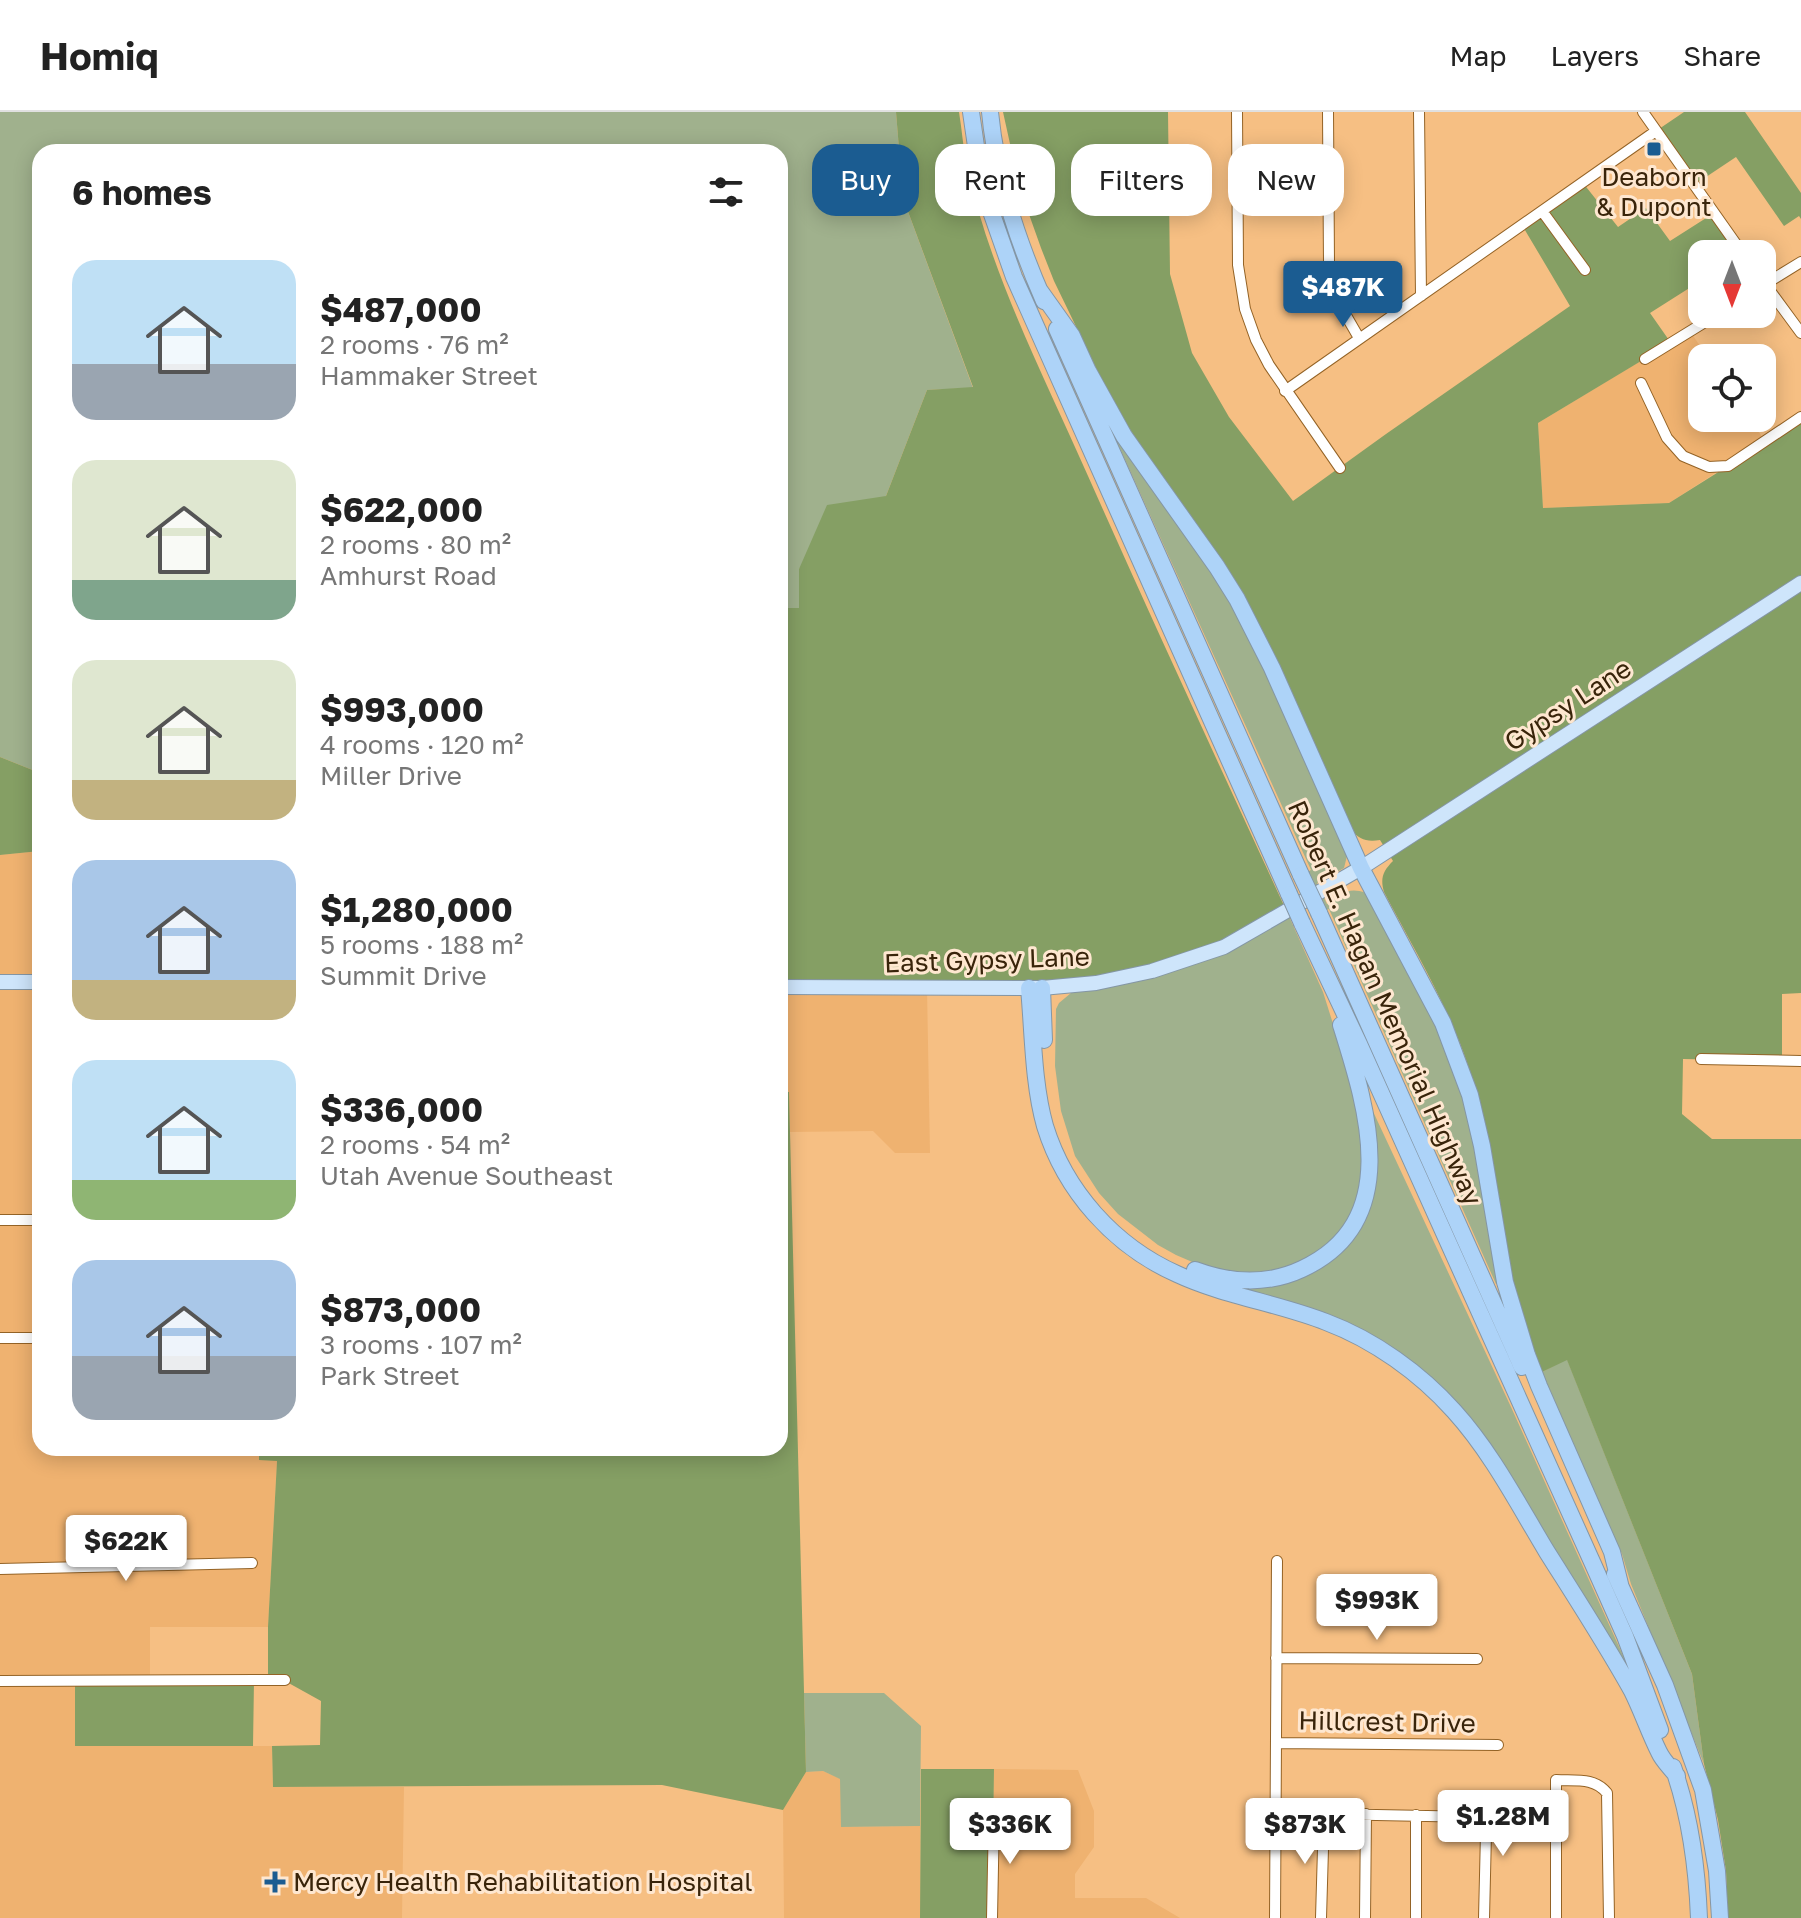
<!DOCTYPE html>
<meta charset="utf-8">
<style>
:root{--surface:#fff;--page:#f2f2f2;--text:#222;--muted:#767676;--line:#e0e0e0;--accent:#1b5c91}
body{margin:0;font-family:"Golos Text",sans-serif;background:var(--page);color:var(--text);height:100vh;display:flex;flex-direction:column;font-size:30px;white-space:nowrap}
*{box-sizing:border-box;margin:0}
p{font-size:26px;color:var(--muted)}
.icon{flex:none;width:44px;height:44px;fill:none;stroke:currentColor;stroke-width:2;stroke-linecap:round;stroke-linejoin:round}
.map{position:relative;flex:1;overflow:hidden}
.sheet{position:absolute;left:32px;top:32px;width:756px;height:1312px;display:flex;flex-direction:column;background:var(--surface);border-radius:24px;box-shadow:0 4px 20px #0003}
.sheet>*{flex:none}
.top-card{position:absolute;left:812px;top:32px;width:760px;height:72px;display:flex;gap:16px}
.needle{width:52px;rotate:180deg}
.controls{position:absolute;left:1688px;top:128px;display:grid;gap:16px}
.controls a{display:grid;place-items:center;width:88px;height:88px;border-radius:16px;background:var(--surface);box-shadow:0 4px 20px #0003;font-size:40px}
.price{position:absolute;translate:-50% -68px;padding:0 18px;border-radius:8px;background:#fff;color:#222;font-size:26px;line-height:52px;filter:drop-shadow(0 2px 4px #0008)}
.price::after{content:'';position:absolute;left:50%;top:48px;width:24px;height:18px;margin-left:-12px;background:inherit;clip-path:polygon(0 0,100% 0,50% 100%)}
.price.selected{background:var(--accent);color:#fff}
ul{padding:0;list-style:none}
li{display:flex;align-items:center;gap:24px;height:200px;padding:0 40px}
li span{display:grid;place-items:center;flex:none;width:224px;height:160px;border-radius:24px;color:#555}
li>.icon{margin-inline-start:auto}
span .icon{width:96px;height:96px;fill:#fffc;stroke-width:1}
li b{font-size:34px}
h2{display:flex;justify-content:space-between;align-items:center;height:96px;padding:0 40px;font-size:34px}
.tag{padding:0 28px;border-radius:24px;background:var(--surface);box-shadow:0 4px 20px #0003;font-size:28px;line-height:72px}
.tag.selected{background:var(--accent);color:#fff}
header{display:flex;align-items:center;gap:48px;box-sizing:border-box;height:112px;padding:0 40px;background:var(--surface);border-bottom:2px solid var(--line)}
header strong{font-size:38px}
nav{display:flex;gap:44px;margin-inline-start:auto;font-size:28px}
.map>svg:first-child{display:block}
</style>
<header>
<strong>Homiq</strong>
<nav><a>Map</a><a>Layers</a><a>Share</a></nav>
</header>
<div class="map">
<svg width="1801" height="1806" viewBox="0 0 1801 1806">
<rect width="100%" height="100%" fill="#f6bf83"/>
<!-- built -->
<path fill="#efb270" d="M1690 219 1708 246H1702V306H1749L1765 329 1669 391 1543 396 1538 311Z
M40 739V1336H259V1348H277L268 1515H150V1568L76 1634H272L273 1675H404L402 1806H0V743Z
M780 875 927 876 930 1041H895L873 1019 790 1020 789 980H780Z
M994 1657 1078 1658 1094 1699V1735L1075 1762V1786H1146L1180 1806H992Z
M823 1659 841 1667V1715L920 1714V1806H784L783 1698 806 1660Z"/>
<!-- green -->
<path fill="#a0b18d" d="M0 0H896L903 86 973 276 927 278 886 384 799 457V496H780V40H40V661L0 645Z
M1112 319 1196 431 1251 523 1347 744 1344 756 1317 771 1327 792C1344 783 1346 774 1366 781L1437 915 1465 992 1470 1009 1500 1171 1496 1172 1329 797 1319 801 1301 763 1311 758Z
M1287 800 1323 880 1352 972 1363 1018 1361 1078 1354 1099 1332 1130 1289 1157 1250 1163 1204 1155 1176 1143 1158 1133 1118 1102 1099 1081 1075 1044 1061 999 1055 954 1056 897 1059 891 1071 881Z
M1370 993 1511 1295 1630 1559 1499 1352 1404 1249 1239 1178 1240 1174 1276 1171 1357 1115Z
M1567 1247 1692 1562 1704 1652 1631 1472 1622 1442 1542 1260Z
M804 1581H884L921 1614 920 1714 841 1715 840 1667 823 1659 806 1660Z"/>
<!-- forest -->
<path fill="#859f64" d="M896 0H959C962 18 963 36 967 54 990 161 1044 264 1088 364 1153 510 1220 655 1287 800L1224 835 1096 871 780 875V496H799V457L827 393 886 384 927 278 973 275 903 86Z
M1003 0H1168L1170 162 1192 241 1229 305 1293 389 1386 322 1570 194 1522 113 1583 71 1618 115 1646 96 1670 129 1714 101 1743 142H1702V168L1650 201 1671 231 1538 311 1543 396 1669 391 1728 354 1801 305V881L1782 882V949L1683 947 1682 1002 1712 1027H1801V1806H1728L1726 1759 1718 1708 1704 1652 1692 1562 1567 1248 1542 1260C1514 1193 1503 1122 1490 1052 1485 1028 1482 1003 1476 980 1457 908 1418 845 1384 780 1380 766 1383 759 1393 749L1380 728C1367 730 1359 728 1351 717L1225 454 1153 353 1113 291 1054 169 1041 136 1020 77Z
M1684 0H1745L1801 81V107L1799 104 1784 114 1736 45 1694 73 1656 19Z
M0 645 40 661V739L0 743Z
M780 980H789L806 1660 783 1698 662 1673 273 1675 272 1634 320 1633 321 1589 285 1569 268 1568V1515L277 1349 259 1348V1336H780Z
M75 1568H254L253 1634H75Z
M921 1657H994L992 1806H920Z"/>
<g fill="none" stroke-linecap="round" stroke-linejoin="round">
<defs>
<path id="minor" d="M1237 0 1238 153 1245 197 1256 228 1269 253 1340 356
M1328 0 1329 152 1337 185 1344 200 1359 226
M1419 0 1421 184
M1643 0 1743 142
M1542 99 1585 158
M1762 168 1801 221
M1762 174 1801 150
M1645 247 1718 202
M1641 271 1667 326 1683 344 1709 355 1728 354 1801 305
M1285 279 1656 19
M1701 947 1801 949
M0 1108H40
M0 1226H40
M0 1457 252 1451
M1276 1546 1477 1547
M0 1569 285 1568
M1276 1631 1498 1633
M1276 1701 1477 1705 1483 1710 1486 1721 1484 1806
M1416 1703V1806
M992 1806 994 1702
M1275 1806 1277 1449
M1321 1806 1324 1702
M1365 1806 1366 1702
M1556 1806V1668C1576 1669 1594 1665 1607 1681L1609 1806"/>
<path id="major" d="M0 870H40
M780 875 1042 876 1096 871 1152 859 1224 835 1361 756 1801 471"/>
<path id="highway" d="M971 0 978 48 987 88 1014 165 1289 782
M990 0C996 65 1018 130 1044 189
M1040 179 1072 224 1088 259 1124 324 1217 455 1237 487 1272 556 1361 756 1443 911 1470 983 1482 1034 1505 1170 1527 1243 1539 1274 1612 1440 1620 1472
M1057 217 1301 763
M1319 801 1522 1255
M1302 811 1359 932 1593 1452 1625 1524 1660 1618
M1029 876C1033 919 1033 972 1045 1014 1065 1079 1114 1134 1177 1162 1224 1184 1278 1191 1326 1210 1374 1228 1420 1261 1454 1299 1492 1341 1518 1392 1547 1440 1576 1486 1606 1532 1632 1579 1642 1599 1649 1620 1659 1640 1663 1649 1671 1656 1677 1664
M1042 876 1044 928
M1195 1158C1230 1171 1268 1173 1302 1157 1404 1110 1367 996 1341 913
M1615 1462 1665 1573 1703 1678 1717 1759 1720 1806
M1673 1655C1690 1703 1697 1755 1699 1806"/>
</defs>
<!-- minor casing -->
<use href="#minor" stroke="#946326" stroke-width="12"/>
<!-- major casing -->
<use href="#major" stroke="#8496a5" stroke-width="16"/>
<!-- highway casing -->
<use href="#highway" stroke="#8496a5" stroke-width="18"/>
<!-- minor -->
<use href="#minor" stroke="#fff" stroke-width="10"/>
<!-- major -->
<use href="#major" stroke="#cee5fb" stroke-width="14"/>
<!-- highway -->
<use href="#highway" stroke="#add3f8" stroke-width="16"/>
<defs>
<path id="highway-bridge" d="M1301 763 1319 801
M1289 782 1302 811"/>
</defs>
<!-- highway-bridge casing -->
<use href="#highway-bridge" stroke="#8496a5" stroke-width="18" stroke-linecap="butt"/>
<!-- highway-bridge -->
<use href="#highway-bridge" stroke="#add3f8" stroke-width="16"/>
</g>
<!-- markers -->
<g fill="#1b5c91" stroke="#fee7d0" stroke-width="3">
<rect x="1646" y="29" width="16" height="16" rx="4"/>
<path d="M271 1758h8v8h8v8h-8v8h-8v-8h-8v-8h8z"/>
</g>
<g text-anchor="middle" stroke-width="6" stroke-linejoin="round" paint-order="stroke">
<!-- poi labels -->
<g font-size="26" fill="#39240a" stroke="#fee7d0">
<text x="1654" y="74">Deaborn<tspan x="1654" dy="30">&amp; Dupont</tspan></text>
<text x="293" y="1779" text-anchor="start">Mercy Health Rehabilitation Hospital</text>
</g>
<!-- street labels -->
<g font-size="26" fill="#39240a" stroke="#fee7d0">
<text transform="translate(1568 593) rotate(-33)" y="9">Gypsy Lane</text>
<text transform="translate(987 848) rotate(-2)" y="9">East Gypsy Lane</text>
<text transform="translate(1385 891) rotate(66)" y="9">Robert E. Hagan Memorial Highway</text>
<text transform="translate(1387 1610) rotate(1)" y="9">Hillcrest Drive</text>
</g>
</g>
</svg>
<div class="controls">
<a><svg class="needle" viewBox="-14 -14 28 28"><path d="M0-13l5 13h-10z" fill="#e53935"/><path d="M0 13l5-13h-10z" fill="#767676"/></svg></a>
<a><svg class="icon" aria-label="locate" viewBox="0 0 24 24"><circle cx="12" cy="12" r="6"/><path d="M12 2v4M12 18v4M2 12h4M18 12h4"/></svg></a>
</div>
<b class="price selected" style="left:1343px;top:217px">$487K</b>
<b class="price" style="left:126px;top:1471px">$622K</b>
<b class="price" style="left:1377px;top:1530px">$993K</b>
<b class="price" style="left:1503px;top:1746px">$1.28M</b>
<b class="price" style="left:1010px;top:1754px">$336K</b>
<b class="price" style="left:1305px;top:1754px">$873K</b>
<div class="top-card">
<a class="tag selected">Buy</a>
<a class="tag">Rent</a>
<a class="tag">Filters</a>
<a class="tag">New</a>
</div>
<section class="sheet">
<h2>6 homes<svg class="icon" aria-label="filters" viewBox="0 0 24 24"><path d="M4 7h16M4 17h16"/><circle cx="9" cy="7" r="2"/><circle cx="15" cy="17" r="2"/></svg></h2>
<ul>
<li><span style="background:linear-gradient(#bfe0f5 65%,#9aa5b1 0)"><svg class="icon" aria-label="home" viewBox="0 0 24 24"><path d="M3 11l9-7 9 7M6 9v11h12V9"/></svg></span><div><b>$487,000</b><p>2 rooms · 76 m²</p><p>Hammaker Street</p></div></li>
<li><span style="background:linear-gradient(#dfe7d0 75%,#7fa58c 0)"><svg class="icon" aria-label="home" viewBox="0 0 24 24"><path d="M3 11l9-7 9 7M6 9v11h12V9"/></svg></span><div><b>$622,000</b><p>2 rooms · 80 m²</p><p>Amhurst Road</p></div></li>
<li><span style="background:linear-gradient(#dfe7d0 75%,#c2b280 0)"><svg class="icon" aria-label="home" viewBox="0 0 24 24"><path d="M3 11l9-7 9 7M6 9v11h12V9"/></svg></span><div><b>$993,000</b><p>4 rooms · 120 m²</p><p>Miller Drive</p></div></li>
<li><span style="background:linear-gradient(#a9c7e8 75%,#c2b280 0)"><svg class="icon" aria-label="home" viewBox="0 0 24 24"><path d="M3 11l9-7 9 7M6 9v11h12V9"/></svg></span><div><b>$1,280,000</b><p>5 rooms · 188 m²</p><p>Summit Drive</p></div></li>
<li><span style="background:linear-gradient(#bfe0f5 75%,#8fb573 0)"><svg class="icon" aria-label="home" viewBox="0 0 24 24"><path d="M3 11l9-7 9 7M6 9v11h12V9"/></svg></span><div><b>$336,000</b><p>2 rooms · 54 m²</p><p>Utah Avenue Southeast</p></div></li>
<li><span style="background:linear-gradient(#a9c7e8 60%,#9aa5b1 0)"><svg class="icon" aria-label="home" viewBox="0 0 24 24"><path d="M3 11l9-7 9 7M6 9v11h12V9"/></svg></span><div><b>$873,000</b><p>3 rooms · 107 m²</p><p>Park Street</p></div></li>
</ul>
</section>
</div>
